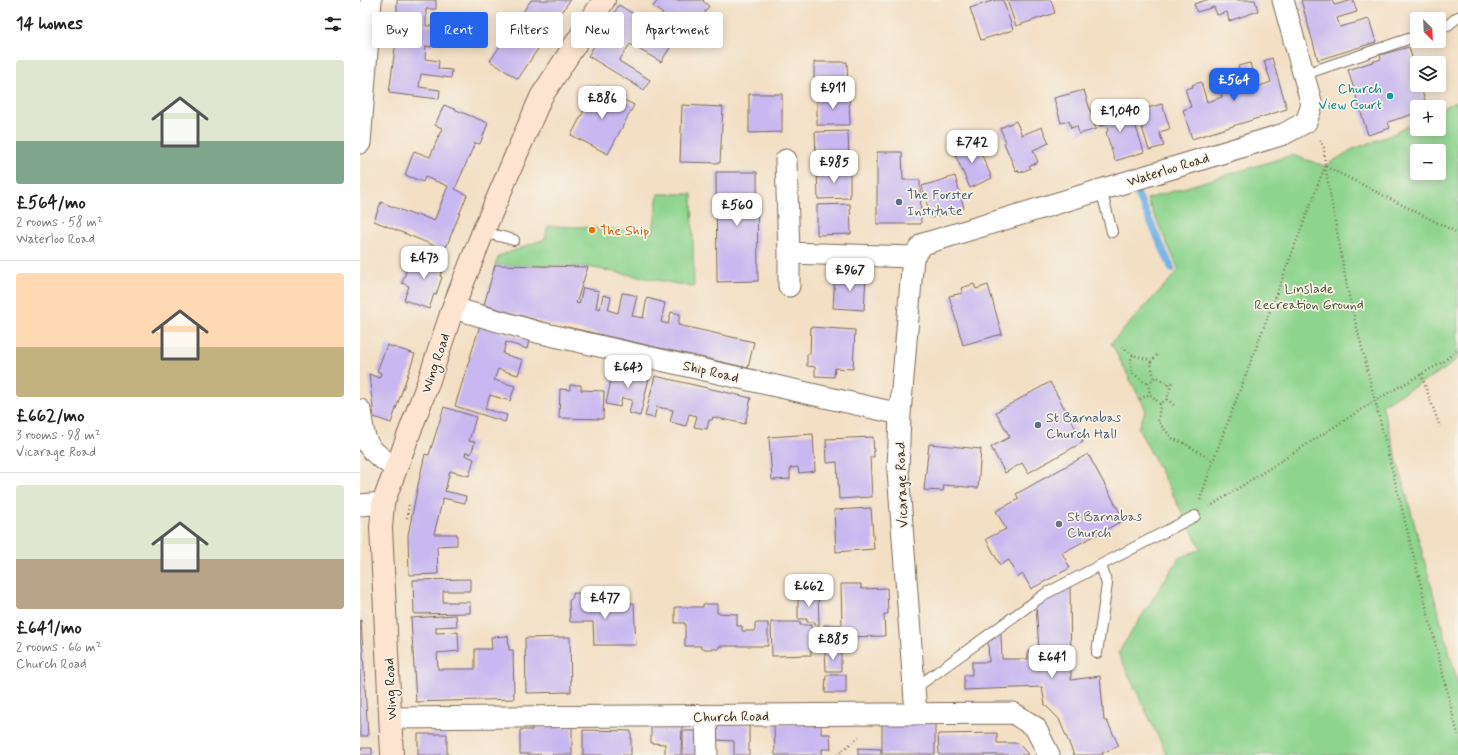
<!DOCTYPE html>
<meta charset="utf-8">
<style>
:root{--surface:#fff;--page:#f2f2f2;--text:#222;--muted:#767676;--line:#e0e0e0;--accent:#2563eb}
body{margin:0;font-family:Mynerve,sans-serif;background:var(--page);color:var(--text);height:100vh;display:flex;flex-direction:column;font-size:15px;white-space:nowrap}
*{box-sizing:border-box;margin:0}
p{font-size:13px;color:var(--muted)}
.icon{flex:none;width:22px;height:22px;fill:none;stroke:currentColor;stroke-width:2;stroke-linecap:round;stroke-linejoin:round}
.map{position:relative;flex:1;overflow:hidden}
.panel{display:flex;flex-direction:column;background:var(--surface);width:360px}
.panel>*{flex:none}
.top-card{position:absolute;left:12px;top:12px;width:380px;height:36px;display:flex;gap:8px}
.needle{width:26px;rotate:156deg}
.tools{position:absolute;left:1050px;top:12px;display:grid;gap:8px}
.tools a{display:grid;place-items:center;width:36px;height:36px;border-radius:4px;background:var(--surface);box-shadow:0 2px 10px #0003;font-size:20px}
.price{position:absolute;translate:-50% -34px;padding:0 9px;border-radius:8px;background:#fff;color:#222;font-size:13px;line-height:26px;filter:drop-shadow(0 1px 2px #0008)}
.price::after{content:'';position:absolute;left:50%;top:24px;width:12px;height:9px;margin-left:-6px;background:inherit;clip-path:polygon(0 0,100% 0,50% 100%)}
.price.current{background:var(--accent);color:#fff}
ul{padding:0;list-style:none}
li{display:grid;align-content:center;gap:8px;height:212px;padding:0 16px}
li+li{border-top:1px solid var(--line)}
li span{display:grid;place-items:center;height:124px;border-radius:4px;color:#555}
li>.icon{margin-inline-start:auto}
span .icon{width:72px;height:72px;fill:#fffc;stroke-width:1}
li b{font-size:17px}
h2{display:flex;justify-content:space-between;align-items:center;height:48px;padding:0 16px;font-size:17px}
.chip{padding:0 14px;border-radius:4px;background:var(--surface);box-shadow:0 2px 10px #0003;font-size:14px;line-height:36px}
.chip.current{background:var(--accent);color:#fff}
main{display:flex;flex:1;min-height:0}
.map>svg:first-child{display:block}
</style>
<main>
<section class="panel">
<h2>14 homes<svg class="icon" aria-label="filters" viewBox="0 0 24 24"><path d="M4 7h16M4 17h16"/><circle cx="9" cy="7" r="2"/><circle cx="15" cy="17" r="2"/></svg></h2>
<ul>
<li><span style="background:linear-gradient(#dfe7d0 65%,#7fa58c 0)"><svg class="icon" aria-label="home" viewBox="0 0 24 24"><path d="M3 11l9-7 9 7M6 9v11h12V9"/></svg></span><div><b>£564/mo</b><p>2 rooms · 58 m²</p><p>Waterloo Road</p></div></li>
<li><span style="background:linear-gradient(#ffd9b3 60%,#c2b280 0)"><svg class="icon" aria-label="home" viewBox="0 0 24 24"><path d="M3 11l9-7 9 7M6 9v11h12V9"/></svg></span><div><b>£662/mo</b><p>3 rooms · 98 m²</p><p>Vicarage Road</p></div></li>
<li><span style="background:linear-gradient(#dfe7d0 60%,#b9a48a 0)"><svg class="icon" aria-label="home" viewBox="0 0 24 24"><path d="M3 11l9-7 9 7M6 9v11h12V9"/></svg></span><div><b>£641/mo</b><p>2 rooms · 66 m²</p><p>Church Road</p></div></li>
</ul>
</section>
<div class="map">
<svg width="1098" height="755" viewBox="0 0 1098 755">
<rect width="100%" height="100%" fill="#f7f3e8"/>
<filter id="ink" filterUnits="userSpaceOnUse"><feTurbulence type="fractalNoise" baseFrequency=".025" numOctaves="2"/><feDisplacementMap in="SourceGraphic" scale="8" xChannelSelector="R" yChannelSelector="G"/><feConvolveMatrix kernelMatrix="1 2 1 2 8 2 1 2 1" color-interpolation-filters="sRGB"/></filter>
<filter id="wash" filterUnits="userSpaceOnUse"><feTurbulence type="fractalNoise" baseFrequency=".012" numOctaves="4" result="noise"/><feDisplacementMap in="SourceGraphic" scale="16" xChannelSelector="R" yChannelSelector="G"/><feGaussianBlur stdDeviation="0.9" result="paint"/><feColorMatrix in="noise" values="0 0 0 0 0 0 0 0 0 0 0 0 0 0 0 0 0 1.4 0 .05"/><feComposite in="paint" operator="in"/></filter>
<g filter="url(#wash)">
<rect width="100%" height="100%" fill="#f3dfc4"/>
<!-- green -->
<path fill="#8ed48e" stroke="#647f56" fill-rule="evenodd" d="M1098 101V358L1085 369 1022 405 1098 684V755H807L758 653 819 558 841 549 778 428 786 410 751 343 819 270 787 199 932 155 965 166 991 150 1031 135 1057 121V129H1079V110ZM1057 151H1079V173H1057Z
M298 194H332L334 287 228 267 135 265 139 256 185 239 188 226 223 227 293 233Z"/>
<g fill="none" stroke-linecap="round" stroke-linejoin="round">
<!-- stream -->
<path stroke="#70b0e4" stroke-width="7" d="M777 193 812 269"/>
</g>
<g id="blocks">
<!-- building -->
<path fill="#c8b7f0" d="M37 0H76V9H66V26H74L72 47 66 46 65 59 79 61 78 69 92 70 91 78 61 74 59 87 80 90 79 99 29 93 37 33Z
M171 0H210L158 79 130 61Z
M298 0H344L343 1 349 6 343 15 352 21 341 37 325 26 323 28 293 7Z
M635 0H643L653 30 621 40 610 8Z
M647 0H691L695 13 656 26Z
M846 0H895L898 11 869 21 867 12 857 15 854 7 837 12 834 4Z
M941 0H972L974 5 993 0 997 12 977 18 980 27 1009 19 1016 42 958 60Z
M259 5 285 21 281 28 311 46 301 62 270 44 259 61 290 80 284 90 228 56Z
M1049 47 1057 74V85H1060L1067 107H1057V113L1028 122 1030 128 1008 135 988 70 1021 59 1020 55Z
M912 58 927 109 832 139 823 110 831 107 825 89 833 87 832 85 841 82 847 102 862 97 859 87 867 85 866 81 882 76 878 66 890 63 897 87 911 82 904 61Z
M454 62H487L488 90 454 91Z
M237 86 274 105 248 154 211 135Z
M724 90 736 129 719 134 717 126 711 128 709 121 701 123 694 98Z
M389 94H422V132L389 133Z
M457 95H489L490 125H457Z
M753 103 761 127 764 126 762 117 772 114 784 152 755 161 746 132 748 131 746 125 740 126 735 108Z
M802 104 810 129 799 132 804 146 789 150 777 111Z
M84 105 128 123 120 144 115 143 95 189 107 195 85 250 14 221 21 202 56 216 57 214 74 221 88 186 65 177 63 182 45 175 54 151 70 157 82 128 75 125Z
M322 105 363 107 360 163 320 162Z
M656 121 662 135 682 127 689 143 673 150 678 162 669 166 671 168 659 173 658 170 656 171 644 143 646 142 640 128Z
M488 131 489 161H456L455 132Z
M615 140 632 178 610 188 593 150Z
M517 152H542L543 180H560L561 224H517Z
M490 169V198L458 199 457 170Z
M356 172H397L398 281 357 282Z
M595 176 604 208 571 218 562 186Z
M490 204 491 234 457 235V205Z
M61 252 86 260 80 276 82 277 76 295 74 294 69 309 44 300 49 286 42 283 48 265 55 268Z
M135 265 228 267 216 303 219 304 223 288 239 291 236 308 240 309 243 295 251 297 248 310 258 313 262 293 270 294 277 296 272 316 283 318 287 298 305 303 301 322 308 324 311 312 320 314 318 325 394 342 388 368 207 327V329L124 305Z
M475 274 506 276 504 310 473 308Z
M614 284 616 289 628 285 642 334 603 345 589 296 603 293 601 288Z
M120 325 169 340 167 349 146 342 143 354 163 360 158 375 138 369 134 380 155 386 150 401 130 395 125 409 147 415 145 422 95 406Z
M451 327 495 330 493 369 475 368 474 377 455 376V367L447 366V354H450Z
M27 345 55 354 31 423 14 417 9 374 19 378 21 373 17 371Z
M254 366 290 374 280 416 269 413 272 400 262 398 260 407 246 404Z
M295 376 391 398 385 424 353 417 352 420H349L347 429 334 427 337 416 329 414 326 426 310 422 313 410 297 407 294 418 285 416Z
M690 382 723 442 668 473 662 463 645 473 631 447 650 437 636 412Z
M210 385H221V390L244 391 243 419 199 418 200 389 210 390Z
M84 407 116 417 109 441 115 442 111 454 106 452 105 455 114 459 109 476 90 471 85 491 106 496 105 503 83 498 74 534H97V545L77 546 78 574 49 575 48 535 58 485 65 454 69 455Z
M453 434 455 471 439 473 438 467 430 468V479L412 480 409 437Z
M513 437 514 457H510L512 497 479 499 477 462 467 463 466 439Z
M569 444 621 449 618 488 584 485 583 491 564 490Z
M728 454 764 520 702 553 710 568 671 589 663 574 658 577 649 560 640 565 626 539 646 529 636 511 659 499 656 494Z
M511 508 514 549 476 552 474 510Z
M110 579V591H83V602H110V613L54 614 53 580Z
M481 584H501V589L527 588 528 614H524L525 636 484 637 485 649H464V625H482Z
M710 586 711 680 740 676 744 721H747L759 746 742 753 743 755H714L699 719 685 705 682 687 604 690V675H612V662H629L628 642 641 634 642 659H668V651L679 650 676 604Z
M213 593H229V598L236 604 274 603 276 645H234L233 622H210L209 601 213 597Z
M458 594 459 625H455V622H447V619H438V595Z
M343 604H357V613L377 614V626H382V631H395V623H408V646H359V649H341V646H325V623H315V607H343Z
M96 615 97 626 76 627V633L98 632 99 651 77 653 78 669H115V649H132L131 637 148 636 149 650H153L154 699 56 702 51 618Z
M0 620H1L8 736H0Z
M411 622H440V625H451V655L412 656Z
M210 637 211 692 166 693 165 638Z
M465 651H481V671H466Z
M466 675H486V693H465Z
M522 723H575V754H522Z
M291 724H322L321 755H305V744L291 743Z
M356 724 389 725V755H374V741L356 740Z
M414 724 461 725V734H470L471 749H462V755H415Z
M172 727H212V755L160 754V730H172Z
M223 730 271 731V755H223Z
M323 731H337V755H323Z
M637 733V743H658L667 753 668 755H579L578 734Z
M58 734H87V755H58Z
M0 748H12V755H0Z
M498 748 521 749V755H498Z"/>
</g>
</g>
<g filter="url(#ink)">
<use href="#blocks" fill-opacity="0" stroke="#7b6958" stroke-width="1"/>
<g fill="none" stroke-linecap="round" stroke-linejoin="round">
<defs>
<path id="lane" d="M1079 28 1088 25 1098 17
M945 74 1057 36
M741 189 752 232
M123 232 154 240
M737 653 747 584 741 565
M554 689 685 594 835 516"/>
<path id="street" d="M0 143 11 0
M426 160 429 253 553 257
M553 257 563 244 924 134 946 122 952 105 923 0
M553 257 540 414 538 471 556 714
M429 286V253
M93 308 177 332 540 414
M0 410C5 445 5 448 36 468
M0 505 23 503
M346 716 347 755
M31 718 653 713 675 727 689 755"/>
<path id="secondary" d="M32 755 21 528 23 503 68 383 93 308 123 232 181 97 244 0"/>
</defs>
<!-- lane casing -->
<use href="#lane" stroke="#7b6958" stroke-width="12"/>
<!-- street casing -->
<use href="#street" stroke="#7b6958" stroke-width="23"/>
<!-- secondary casing -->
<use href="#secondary" stroke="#7b6958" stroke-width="24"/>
<!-- path -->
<path stroke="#7b6958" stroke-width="2.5" stroke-dasharray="1 3" stroke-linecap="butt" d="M960 140 964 148 965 166 1098 233
M965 166 988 292 1098 735
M762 347 773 355 787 359 791 362 794 380
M773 355 770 361 772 373 783 381 788 383
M791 362 797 355
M1061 374 1080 427
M788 383 797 377 807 383 810 388 807 399 800 404 798 422 813 439 824 443 853 461
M788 383 790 394 800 404
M808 385 815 381
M780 399 790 394
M807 399 816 407
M840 500 853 461 965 166
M849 507 1016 400 1083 362 1098 349
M47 518 49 505
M477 755 499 737"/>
<!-- lane -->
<use href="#lane" stroke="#fff" stroke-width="10"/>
<!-- street -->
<use href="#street" stroke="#fff" stroke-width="21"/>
<!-- secondary -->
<use href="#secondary" stroke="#fde4d0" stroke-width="22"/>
</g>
</g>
<!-- markers -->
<circle fill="#0f9aa8" stroke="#f7f3e8" stroke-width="1.5" cx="1030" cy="96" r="4"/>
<g fill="#5c6f8a" stroke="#f7f3e8" stroke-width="1.5">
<circle cx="539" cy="202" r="4"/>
<circle cx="678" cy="425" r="4"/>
</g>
<circle fill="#e8710a" stroke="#f7f3e8" stroke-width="1.5" cx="232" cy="230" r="4"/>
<circle fill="#6b7280" stroke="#f7f3e8" stroke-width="1.5" cx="699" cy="524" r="4"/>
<g text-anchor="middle" stroke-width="3.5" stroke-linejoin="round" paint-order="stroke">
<!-- culture labels -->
<g font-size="14" fill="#0d838f" stroke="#f7f3e8" text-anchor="end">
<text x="1022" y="93">Church<tspan x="1022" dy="16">View Court</tspan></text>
</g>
<!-- street labels -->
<g font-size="14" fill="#3b2a1e" stroke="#f7f3e8">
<text transform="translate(808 169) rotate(-17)" y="5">Waterloo Road</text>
<text transform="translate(75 363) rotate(-71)" y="5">Wing Road</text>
<text transform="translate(351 371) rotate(13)" y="5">Ship Road</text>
<text transform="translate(541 485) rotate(-92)" y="5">Vicarage Road</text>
<text transform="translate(30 689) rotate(-93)" y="5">Wing Road</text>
<text transform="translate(371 716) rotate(-1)" y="5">Church Road</text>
</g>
<!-- service labels -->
<g font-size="14" fill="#4e5e75" stroke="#f7f3e8" text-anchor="start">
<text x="547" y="199">The Forster<tspan x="547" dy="16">Institute</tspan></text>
<text x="686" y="422">St Barnabas<tspan x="686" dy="16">Church Hall</tspan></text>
</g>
<!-- food labels -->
<g font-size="14" fill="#c56008" stroke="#f7f3e8" text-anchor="start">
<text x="240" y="235">The Ship</text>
</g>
<!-- park labels -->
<g font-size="14" fill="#50543a" stroke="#f7f3e8">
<text x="949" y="293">Linslade<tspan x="949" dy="16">Recreation Ground</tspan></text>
</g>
<!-- worship labels -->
<g font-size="14" fill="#5b616d" stroke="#f7f3e8" text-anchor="start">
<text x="707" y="521">St Barnabas<tspan x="707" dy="16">Church</tspan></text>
</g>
</g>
</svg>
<div class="tools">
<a><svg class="needle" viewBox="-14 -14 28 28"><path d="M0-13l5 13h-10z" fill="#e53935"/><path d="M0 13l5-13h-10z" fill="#767676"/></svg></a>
<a><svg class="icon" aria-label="layers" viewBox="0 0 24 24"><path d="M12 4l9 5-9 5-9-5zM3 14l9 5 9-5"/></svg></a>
<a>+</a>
<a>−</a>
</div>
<b class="price current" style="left:874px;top:102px">£564</b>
<b class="price" style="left:473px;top:110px">£911</b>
<b class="price" style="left:242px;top:120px">£886</b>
<b class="price" style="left:760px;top:133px">£1,040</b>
<b class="price" style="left:612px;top:164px">£742</b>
<b class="price" style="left:474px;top:184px">£985</b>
<b class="price" style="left:377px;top:227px">£560</b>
<b class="price" style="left:64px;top:280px">£473</b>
<b class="price" style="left:490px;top:292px">£967</b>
<b class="price" style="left:268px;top:389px">£643</b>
<b class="price" style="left:449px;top:608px">£662</b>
<b class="price" style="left:245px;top:620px">£477</b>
<b class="price" style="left:473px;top:661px">£885</b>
<b class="price" style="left:692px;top:679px">£641</b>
<div class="top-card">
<a class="chip">Buy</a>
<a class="chip current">Rent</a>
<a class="chip">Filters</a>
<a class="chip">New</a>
<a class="chip">Apartment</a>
</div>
</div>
</main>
